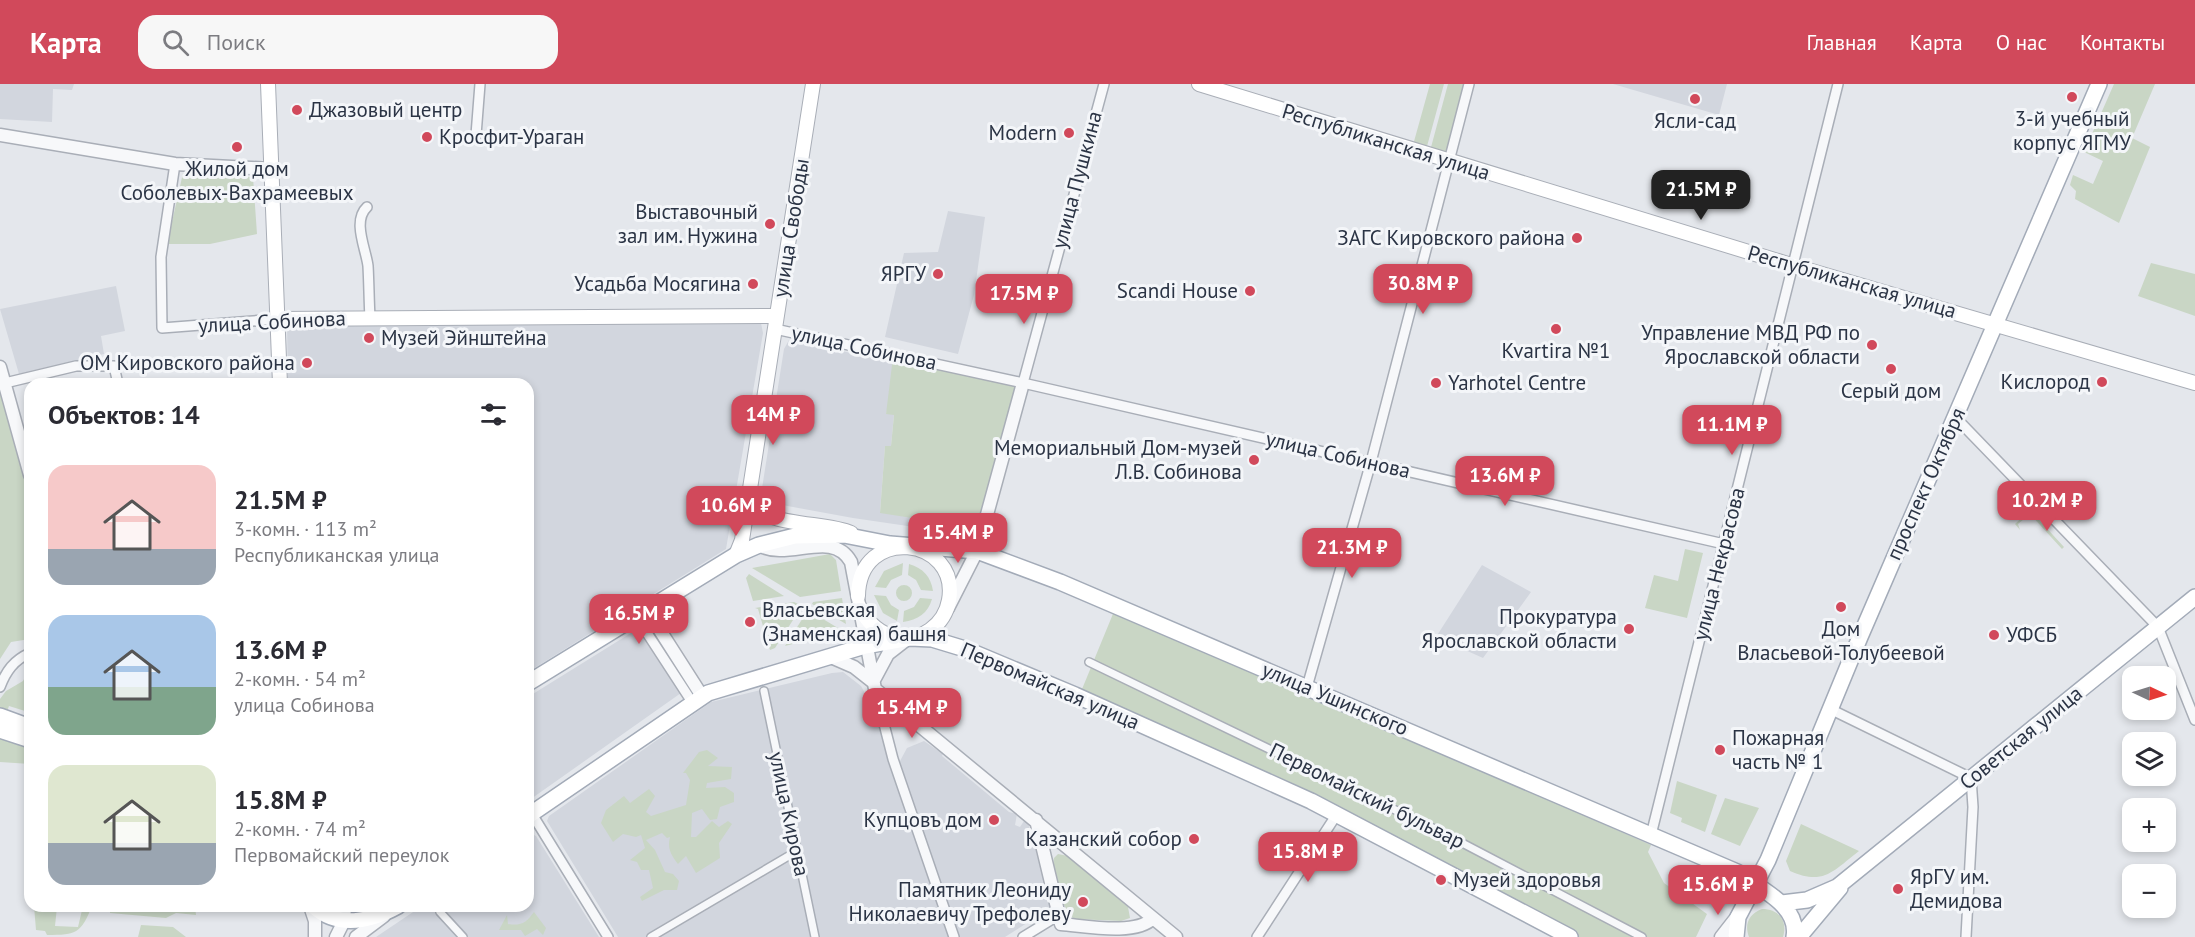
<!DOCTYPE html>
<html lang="ru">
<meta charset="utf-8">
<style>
:root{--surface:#fff;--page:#f7f7f7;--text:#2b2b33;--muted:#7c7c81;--accent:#d1495b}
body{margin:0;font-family:"PT Sans",sans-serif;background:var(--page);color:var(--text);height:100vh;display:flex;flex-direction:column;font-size:22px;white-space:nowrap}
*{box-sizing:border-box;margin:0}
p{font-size:20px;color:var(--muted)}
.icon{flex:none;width:33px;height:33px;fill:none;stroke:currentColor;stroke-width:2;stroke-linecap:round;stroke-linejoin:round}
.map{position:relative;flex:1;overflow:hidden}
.drawer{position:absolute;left:24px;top:294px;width:510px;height:534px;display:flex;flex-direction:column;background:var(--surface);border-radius:18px;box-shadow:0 3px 9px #0003}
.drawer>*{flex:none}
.needle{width:39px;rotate:94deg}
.tools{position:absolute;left:2122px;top:582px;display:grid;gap:12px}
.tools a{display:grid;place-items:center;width:54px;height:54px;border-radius:12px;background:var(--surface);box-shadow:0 3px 9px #0003;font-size:30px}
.price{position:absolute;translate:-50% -51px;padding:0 14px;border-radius:12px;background:var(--accent);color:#fff;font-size:20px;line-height:39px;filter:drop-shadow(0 2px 3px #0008)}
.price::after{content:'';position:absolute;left:50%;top:36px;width:18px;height:14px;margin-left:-9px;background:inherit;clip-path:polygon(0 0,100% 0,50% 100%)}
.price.active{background:#222;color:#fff}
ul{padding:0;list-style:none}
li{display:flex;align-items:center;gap:18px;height:150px;padding:0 24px}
li span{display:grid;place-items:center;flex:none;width:168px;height:120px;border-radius:18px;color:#555}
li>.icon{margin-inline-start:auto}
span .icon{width:72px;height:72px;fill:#fffc;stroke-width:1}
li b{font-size:26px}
h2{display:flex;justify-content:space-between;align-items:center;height:72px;padding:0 24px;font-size:26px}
header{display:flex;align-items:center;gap:36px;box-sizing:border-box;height:84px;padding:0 30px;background:var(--accent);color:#fff}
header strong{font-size:28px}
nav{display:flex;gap:33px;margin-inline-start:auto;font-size:21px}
.search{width:420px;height:54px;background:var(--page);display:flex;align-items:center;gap:15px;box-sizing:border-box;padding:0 21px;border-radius:18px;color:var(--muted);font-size:22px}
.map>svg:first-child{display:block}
</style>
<header>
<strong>Карта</strong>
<div class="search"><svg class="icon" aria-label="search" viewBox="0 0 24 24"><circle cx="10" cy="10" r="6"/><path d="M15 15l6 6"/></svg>Поиск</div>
<nav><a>Главная</a><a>Карта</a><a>О нас</a><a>Контакты</a></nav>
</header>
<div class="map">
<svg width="2195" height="853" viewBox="0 0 2195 853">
<rect width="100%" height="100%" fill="#e4e7ec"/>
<!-- built -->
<path fill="#d2d6de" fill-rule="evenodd" d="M0 0H74L72 6 53 5 52 38 0 35Z
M1613 0H1727L1719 31Z
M948 127 985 133 974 211 958 270 885 253 904 169 938 168Z
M116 202 125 247 101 252 104 270 19 290 0 225Z
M761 239 763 249 726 465 528 588V300H288L287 241Z
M789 256 1004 301 1013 310 976 449 969 451 853 434 760 417 784 265ZM888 322 970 443 880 428 885 362H891L894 330H886Z
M1482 481 1531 508 1483 574 1436 553Z
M639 544 681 609 528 717V613Z
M843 588 861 602 871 620 950 853H618L547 737 549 732 711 618 832 589Z
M924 657 943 670 942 672 1009 728 1017 730 1015 741 1020 743 1024 737 1028 739 1052 823 1005 853H958L901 685 900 677 907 664Z
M528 748 536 752 599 853H376L422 822H528Z"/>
<!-- green -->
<path fill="#c9d6c5" d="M1430 0H1444L1426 66 1413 61Z
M1448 0H1465L1446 73 1430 67Z
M2114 0H2155L2132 54 2150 63 2119 139 2075 115 2076 107 2070 101 2073 91 2093 100 2103 77 2084 68Z
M183 89 253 93 257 150 210 160H167Z
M2151 179 2195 190V232L2138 212Z
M893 273 1021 301 983 442 971 440 970 443 880 429 885 362H891L894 331 886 330Z
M0 305 21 364 30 409V555L11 558 0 575Z
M2030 426 2064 463 2062 465 2030 430 2018 440 2020 446 2015 440Z
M1685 465 1703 469 1687 534 1645 524 1654 491 1678 497Z
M830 470 836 476 841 507 800 513 752 484Z
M903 479 902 491 891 496 886 504 875 503 884 487Z
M909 480C923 484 931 493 933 507L921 506 916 496 908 491Z
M749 490 784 512 753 517 746 494Z
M896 509a8 8 0 1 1 16 0a8 8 0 1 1-16 0Z
M874 511 886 512 891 521 899 526 897 537 883 529Z
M842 514 846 540 812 520 813 518Z
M920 514 932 515C928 529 918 536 903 538L904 527 914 523Z
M794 518 802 522 775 564 770 566 758 525 755 524Z
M1115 525 1651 761 1648 768 1664 799 1707 830 1696 853H1575L1080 610Z
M808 526 843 547 785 562Z
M30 583V613L25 627 9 622 0 647V615L6 607 23 597Z
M0 653 30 665V680L0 678Z
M707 666 718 674 708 682 732 683 731 695 707 699 706 704 725 703 734 709V718L720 723 717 735 710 736 702 725 692 729 691 753H696L712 737 719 743 728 737 732 740 719 759 720 774 696 789 686 772 678 780C671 771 667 764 670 753L667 754 662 749 646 756 655 766 665 788 673 790 679 797 677 806H664L642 817 640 813 653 804 649 786H641L637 778 630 776 645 764 641 751 636 753 623 750 613 758 601 739 606 726 624 712 630 719 649 705 655 712 646 728 651 732 686 721 690 696 686 689H683L699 668Z
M1677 697 1717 711 1705 748 1681 738 1682 734 1670 729Z
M1725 714 1759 724 1740 762 1711 750Z
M1801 740 1859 767C1833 787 1824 802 1790 787L1786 777Z
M1058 770 1068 772 1128 823 1130 834 1121 837 1075 835C1063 830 1051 786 1054 774Z
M34 822 57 823 55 842 78 843 83 822H92C81 849 77 851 47 851L45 847 36 846Z
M110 822H195L196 831 176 829 166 834 110 829Z
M1762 825C1779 825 1788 837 1783 853H1749C1744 840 1749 830 1762 825Z
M534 828 546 844 543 851 537 845 525 852 521 846H499L507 831 508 840C521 842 526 839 534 828Z
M141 841 173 843 186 853H138Z"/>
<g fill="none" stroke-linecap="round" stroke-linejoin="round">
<defs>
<path id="pedestrian" d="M1089 578 1445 750 1642 853
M764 607 815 853
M440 828 463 853
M651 853 797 767"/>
<path id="minor" d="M476 51 480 0
M175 80 161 173 162 244 278 235
M367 123C352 137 366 165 368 182 369 199 369 217 370 234
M775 245 1023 299 1724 460
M5 299 76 282H114L118 300
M1023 299 1104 0
M1956 334 2158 543 2195 636
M636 532 692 618
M0 603C6 587 14 576 30 569
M1307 603 1371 378 1469 0
M875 605 893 675 954 853
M1830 625 1971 694 1973 723 1966 853
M532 730 608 853
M1651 751 1838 0
M1023 853 1059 831
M1257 853 1337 730"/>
<path id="tertiary" d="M0 51 175 80 271 85
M0 283 30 391
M759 461C788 478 832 444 851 478L875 605 1176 853
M948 524 977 467 1023 299
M647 526 702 612
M831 573 854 583 873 598
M873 598 888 570 906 556
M1036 736 1061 840C1086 842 1136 852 1153 834
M310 822 315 837V853
M336 853 344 837 345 822
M356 853 384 832
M1721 853 1739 830"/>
<path id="secondary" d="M268 0 280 300
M1199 0 1801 184 2195 299
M278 235 777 232
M749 412C756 444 824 437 851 449
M736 471 742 456 813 0
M858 512C859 440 960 453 949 516 947 528 940 539 930 546 902 565 872 549 859 522"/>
<path id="primary" d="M528 599 736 471 759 461 795 452 844 451 890 460 977 467 1060 498 1737 788C1758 804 1800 821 1794 853
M0 632 30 643
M0 646 30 656
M528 732 708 609 865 562 910 554 932 555 965 565 1075 611 1311 717 1570 853
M1782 819 1807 816 1837 803 2195 513
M313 822C339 845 369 838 398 822
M1736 853 1738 833 1768 776 1860 553 2099 0
M1799 853 1840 804"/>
</defs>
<!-- pedestrian casing -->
<use href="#pedestrian" stroke="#a9aeb7" stroke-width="10"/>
<!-- minor casing -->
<use href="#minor" stroke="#a9aeb7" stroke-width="12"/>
<!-- tertiary casing -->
<use href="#tertiary" stroke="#a9aeb7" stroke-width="15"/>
<!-- secondary casing -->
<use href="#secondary" stroke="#a9aeb7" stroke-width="16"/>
<!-- primary casing -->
<use href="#primary" stroke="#a3abb8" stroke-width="18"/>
<!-- pedestrian -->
<use href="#pedestrian" stroke="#f7f8fa" stroke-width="7"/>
<!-- minor -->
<use href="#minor" stroke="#f7f8fa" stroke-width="9"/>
<!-- tertiary -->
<use href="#tertiary" stroke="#f7f8fa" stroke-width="12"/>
<!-- secondary -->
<use href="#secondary" stroke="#fff" stroke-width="14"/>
<!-- primary -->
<use href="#primary" stroke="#fff" stroke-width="15"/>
</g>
<!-- markers -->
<g fill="#d1495b" stroke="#f4f6f9" stroke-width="2">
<circle cx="2072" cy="13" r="6"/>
<circle cx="1695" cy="15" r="6"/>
<circle cx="297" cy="26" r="6"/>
<circle cx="1069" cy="49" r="6"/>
<circle cx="427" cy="53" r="6"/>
<circle cx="237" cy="63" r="6"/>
<circle cx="770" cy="140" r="6"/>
<circle cx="1577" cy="154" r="6"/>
<circle cx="938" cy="190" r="6"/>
<circle cx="753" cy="200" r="6"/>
<circle cx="1250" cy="207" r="6"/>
<circle cx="1556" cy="245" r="6"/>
<circle cx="369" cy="254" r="6"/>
<circle cx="1872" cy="261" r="6"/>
<circle cx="307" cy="279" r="6"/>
<circle cx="1891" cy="285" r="6"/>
<circle cx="2102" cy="298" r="6"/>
<circle cx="1436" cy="299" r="6"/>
<circle cx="1254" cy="376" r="6"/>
<circle cx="1841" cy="523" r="6"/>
<circle cx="750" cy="538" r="6"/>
<circle cx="1629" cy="545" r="6"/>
<circle cx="1994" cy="551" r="6"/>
<circle cx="1720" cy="666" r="6"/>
<circle cx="994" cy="736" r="6"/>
<circle cx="1194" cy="755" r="6"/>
<circle cx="1441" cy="796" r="6"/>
<circle cx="1898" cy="805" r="6"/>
<circle cx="1083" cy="818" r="6"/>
</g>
<g text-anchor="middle" stroke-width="6" stroke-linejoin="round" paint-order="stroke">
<!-- poi labels -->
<g font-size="21" fill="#2b3445" stroke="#f4f6f9" text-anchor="end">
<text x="309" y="33" text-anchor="start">Джазовый центр</text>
<text x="2072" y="42" text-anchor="middle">3-й учебный<tspan x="2072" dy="24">корпус ЯГМУ</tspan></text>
<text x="1695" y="44" text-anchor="middle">Ясли-сад</text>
<text x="1057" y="56">Modern</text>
<text x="439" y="60" text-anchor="start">Кросфит-Ураган</text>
<text x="237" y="92" text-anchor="middle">Жилой дом<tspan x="237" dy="24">Соболевых-Вахрамеевых</tspan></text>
<text x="758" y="135">Выставочный<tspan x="758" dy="24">зал им. Нужина</tspan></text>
<text x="1565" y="161">ЗАГС Кировского района</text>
<text x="926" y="197">ЯРГУ</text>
<text x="741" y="207">Усадьба Мосягина</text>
<text x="1238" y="214">Scandi House</text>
<text x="1860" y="256">Управление МВД РФ по<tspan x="1860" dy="24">Ярославской области</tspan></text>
<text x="381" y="261" text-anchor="start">Музей Эйнштейна</text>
<text x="1556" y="274" text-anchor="middle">Kvartira №1</text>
<text x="295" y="286">ОМ Кировского района</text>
<text x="2090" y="305">Кислород</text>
<text x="1448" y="306" text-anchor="start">Yarhotel Centre</text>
<text x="1891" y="314" text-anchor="middle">Серый дом</text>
<text x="1242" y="371">Мемориальный Дом-музей<tspan x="1242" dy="24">Л.В. Собинова</tspan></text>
<text x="762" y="533" text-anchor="start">Власьевская<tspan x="762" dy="24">(Знаменская) башня</tspan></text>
<text x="1617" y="540">Прокуратура<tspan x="1617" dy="24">Ярославской области</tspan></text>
<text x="1841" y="552" text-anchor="middle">Дом<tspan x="1841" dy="24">Власьевой-Толубеевой</tspan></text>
<text x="2006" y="558" text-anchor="start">УФСБ</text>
<text x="1732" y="661" text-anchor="start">Пожарная<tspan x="1732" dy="24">часть № 1</tspan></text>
<text x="982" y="743">Купцовъ дом</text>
<text x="1182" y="762">Казанский собор</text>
<text x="1910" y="800" text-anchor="start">ЯрГУ им.<tspan x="1910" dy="24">Демидова</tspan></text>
<text x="1453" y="803" text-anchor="start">Музей здоровья</text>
<text x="1071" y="813">Памятник Леониду<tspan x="1071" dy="24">Николаевичу Трефолеву</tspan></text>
</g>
<!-- street labels -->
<g font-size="21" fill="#2b3445" stroke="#f4f6f9">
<text transform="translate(1386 58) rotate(17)" y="7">Республиканская улица</text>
<text transform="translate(1077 96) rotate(-75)" y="7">улица Пушкина</text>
<text transform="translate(791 144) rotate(-81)" y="7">улица Свободы</text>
<text transform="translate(1852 198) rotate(16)" y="7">Республиканская улица</text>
<text transform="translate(272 238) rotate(-3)" y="7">улица Собинова</text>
<text transform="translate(864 264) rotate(12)" y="7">улица Собинова</text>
<text transform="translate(1338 371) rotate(13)" y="7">улица Собинова</text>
<text transform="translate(1926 400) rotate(-66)" y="7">проспект Октября</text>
<text transform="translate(1719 480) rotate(-76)" y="7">улица Некрасова</text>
<text transform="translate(1050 602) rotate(23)" y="7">Первомайская улица</text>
<text transform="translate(1335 615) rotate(23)" y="7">улица Ушинского</text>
<text transform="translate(2021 654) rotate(-39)" y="7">Советская улица</text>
<text transform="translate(1367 712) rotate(26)" y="7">Первомайский бульвар</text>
<text transform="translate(789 730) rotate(78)" y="7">улица Кирова</text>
</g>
</g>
</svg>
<div class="tools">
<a><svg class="needle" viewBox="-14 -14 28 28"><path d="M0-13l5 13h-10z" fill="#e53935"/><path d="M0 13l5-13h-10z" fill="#7c7c81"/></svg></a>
<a><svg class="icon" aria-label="layers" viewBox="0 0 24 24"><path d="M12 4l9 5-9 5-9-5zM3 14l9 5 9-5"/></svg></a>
<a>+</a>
<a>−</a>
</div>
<b class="price active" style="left:1701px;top:137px">21.5M ₽</b>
<b class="price" style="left:1423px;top:231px">30.8M ₽</b>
<b class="price" style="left:1024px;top:241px">17.5M ₽</b>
<b class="price" style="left:773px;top:362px">14M ₽</b>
<b class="price" style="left:1732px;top:372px">11.1M ₽</b>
<b class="price" style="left:1505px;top:423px">13.6M ₽</b>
<b class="price" style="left:2047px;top:448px">10.2M ₽</b>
<b class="price" style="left:736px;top:453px">10.6M ₽</b>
<b class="price" style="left:958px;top:480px">15.4M ₽</b>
<b class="price" style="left:1352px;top:495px">21.3M ₽</b>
<b class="price" style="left:639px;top:561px">16.5M ₽</b>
<b class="price" style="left:912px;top:655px">15.4M ₽</b>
<b class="price" style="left:1308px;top:799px">15.8M ₽</b>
<b class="price" style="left:1718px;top:832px">15.6M ₽</b>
<section class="drawer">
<h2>Объектов: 14<svg class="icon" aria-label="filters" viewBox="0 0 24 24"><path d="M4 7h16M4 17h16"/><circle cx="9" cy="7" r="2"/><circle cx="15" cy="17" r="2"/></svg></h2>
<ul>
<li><span style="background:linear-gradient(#f6c9c9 70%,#9aa5b1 0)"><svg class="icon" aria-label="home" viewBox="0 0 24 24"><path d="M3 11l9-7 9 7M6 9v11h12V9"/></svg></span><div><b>21.5M ₽</b><p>3-комн. · 113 m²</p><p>Республиканская улица</p></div></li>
<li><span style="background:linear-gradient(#a9c7e8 60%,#7fa58c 0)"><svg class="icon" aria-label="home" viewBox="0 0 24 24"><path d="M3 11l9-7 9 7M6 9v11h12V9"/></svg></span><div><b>13.6M ₽</b><p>2-комн. · 54 m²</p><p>улица Собинова</p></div></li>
<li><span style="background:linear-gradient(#dfe7d0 65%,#9aa5b1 0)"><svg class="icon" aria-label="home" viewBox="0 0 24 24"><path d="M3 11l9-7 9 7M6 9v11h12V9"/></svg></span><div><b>15.8M ₽</b><p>2-комн. · 74 m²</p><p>Первомайский переулок</p></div></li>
</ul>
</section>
</div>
